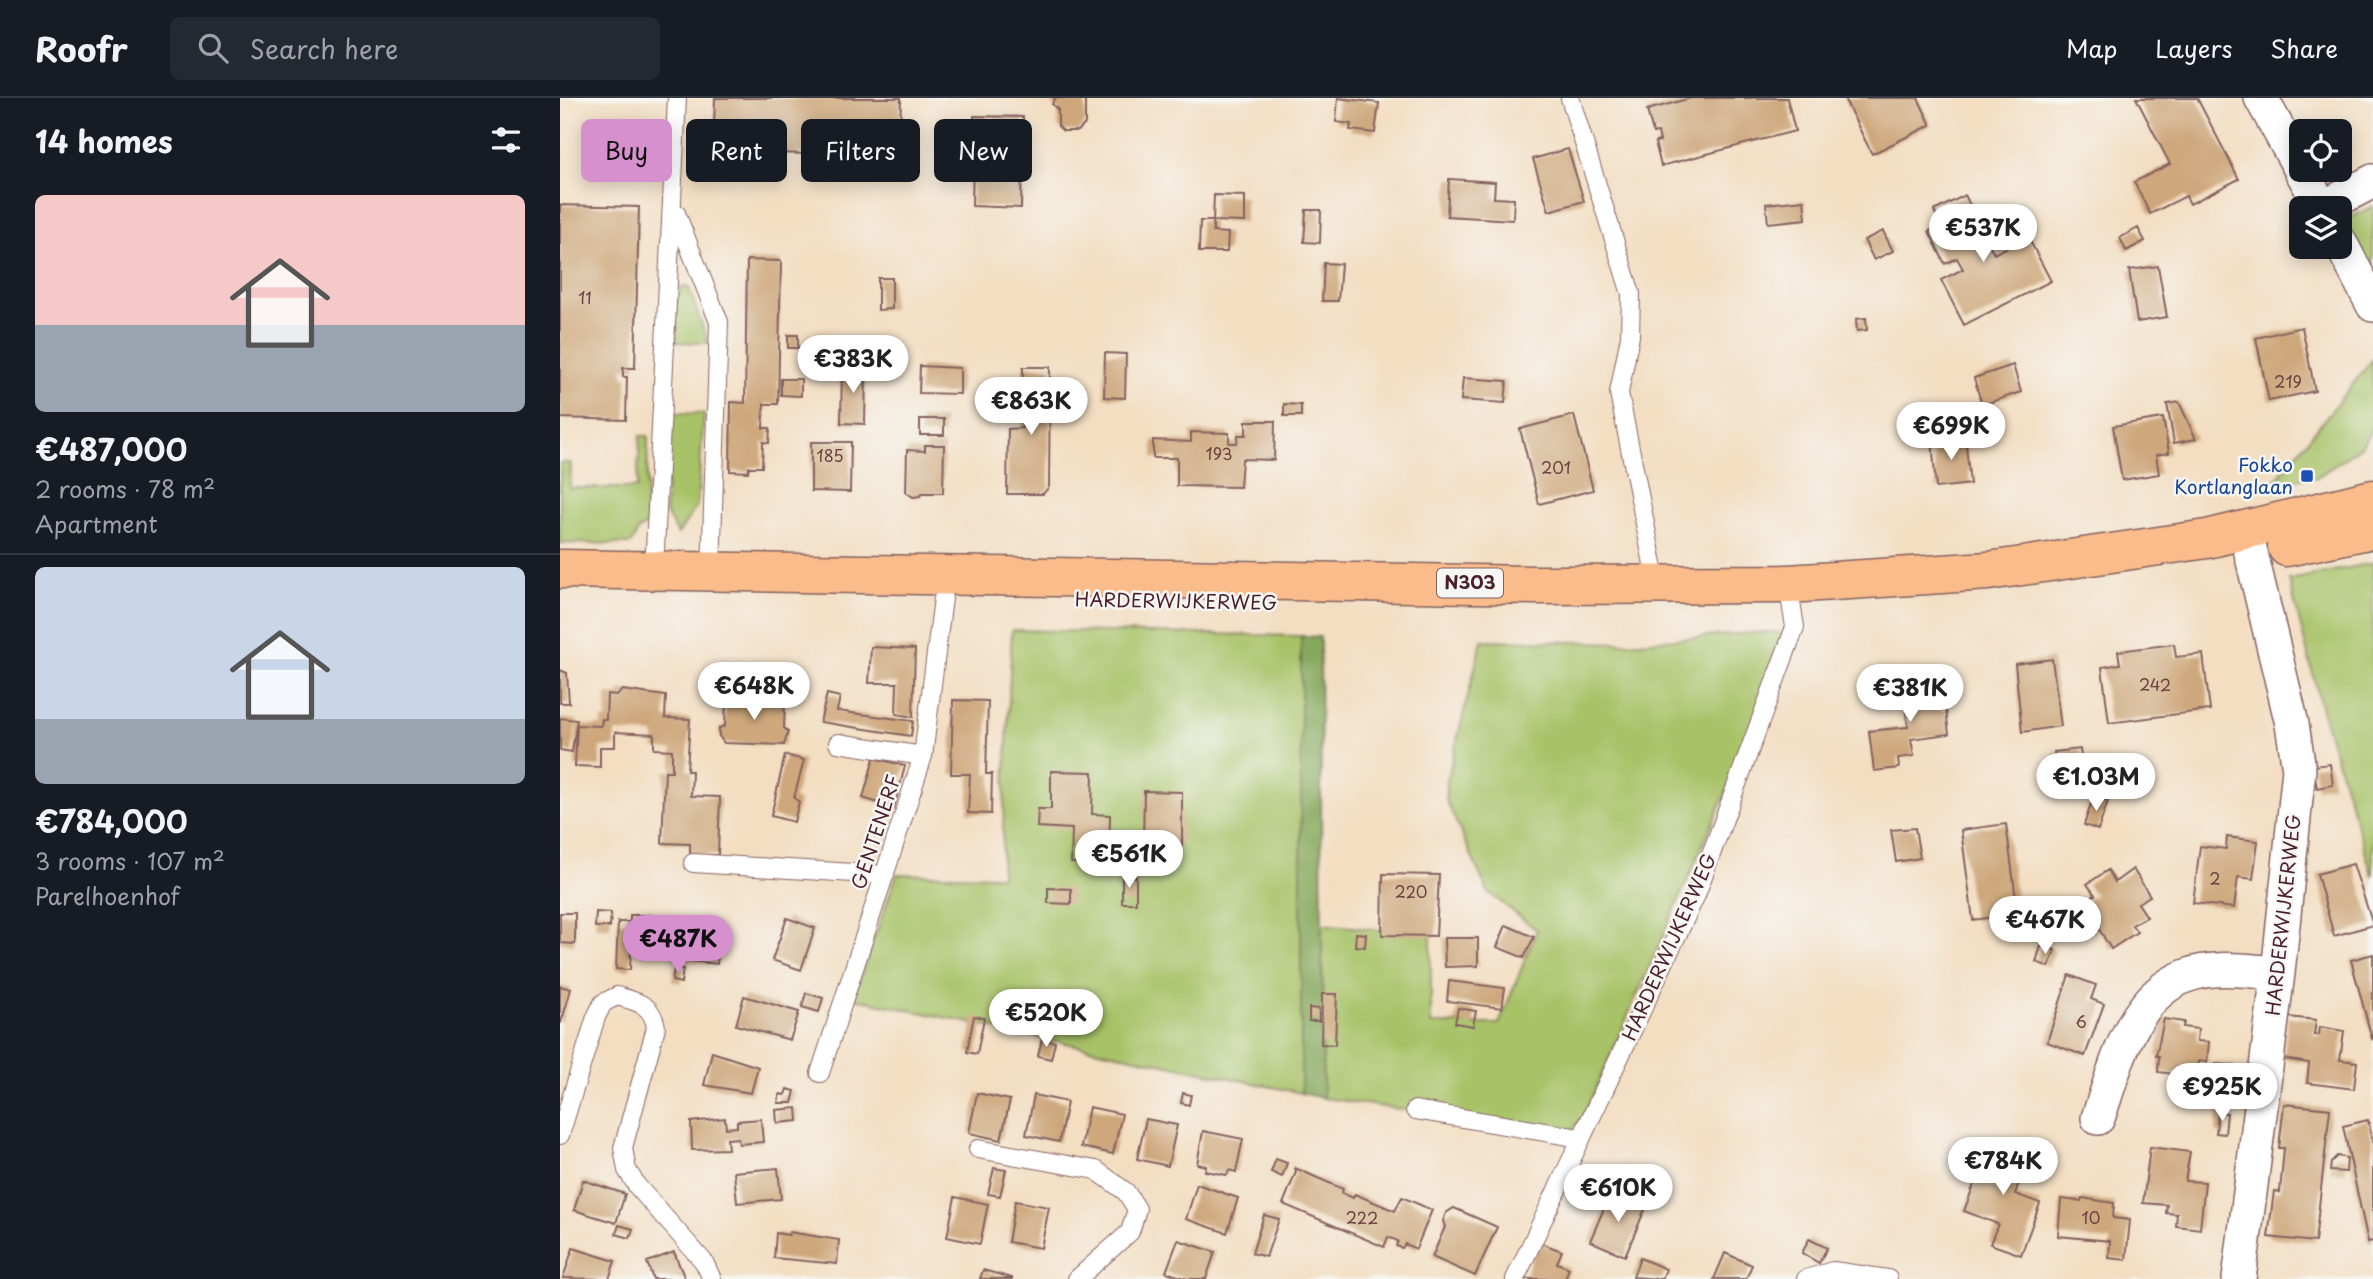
<!DOCTYPE html>
<meta charset="utf-8">
<style>
:root{--surface:#171b24;--page:#242831;--text:#f1f3f6;--muted:#9ea1a6;--line:#363941;--accent:#d690ce}
body{margin:0;font-family:"Playpen Sans",sans-serif;background:var(--page);color:var(--text);height:100vh;display:flex;flex-direction:column;font-size:26px;white-space:nowrap}
*{box-sizing:border-box;margin:0}
p{font-size:23px;color:var(--muted)}
.icon{flex:none;width:38px;height:38px;fill:none;stroke:currentColor;stroke-width:2;stroke-linecap:round;stroke-linejoin:round}
.map{position:relative;flex:1;overflow:hidden}
.panel{display:flex;flex-direction:column;background:var(--surface);width:560px}
.panel>*{flex:none}
.guide{position:absolute;left:21px;top:21px;width:665px;height:63px;display:flex;gap:14px}
.controls{position:absolute;left:1729px;top:21px;display:grid;gap:14px}
.controls a{display:grid;place-items:center;width:63px;height:63px;border-radius:10px;background:var(--surface);box-shadow:0 4px 18px #0003;font-size:35px}
.price{position:absolute;translate:-50% -60px;padding:0 16px;border-radius:24px;background:#fff;color:#222;font-size:23px;line-height:46px;filter:drop-shadow(0 2px 4px #0008)}
.price::after{content:'';position:absolute;left:50%;top:42px;width:21px;height:16px;margin-left:-10px;background:inherit;clip-path:polygon(0 0,100% 0,50% 100%)}
.price.active{background:var(--accent);color:#111}
ul{padding:0;list-style:none}
li{display:grid;align-content:center;gap:14px;height:371px;padding:0 35px}
li+li{border-top:2px solid var(--line)}
li span{display:grid;place-items:center;height:217px;border-radius:10px;color:#555}
li>.icon{margin-inline-start:auto}
span .icon{width:126px;height:126px;fill:#fffc;stroke-width:1}
li b{font-size:30px}
h2{display:flex;justify-content:space-between;align-items:center;height:84px;padding:0 35px;font-size:30px}
.pill{padding:0 24px;border-radius:10px;background:var(--surface);box-shadow:0 4px 18px #0003;font-size:24px;line-height:63px}
.pill.active{background:var(--accent);color:#111}
header{display:flex;align-items:center;gap:42px;box-sizing:border-box;height:98px;padding:0 35px;background:var(--surface);border-bottom:2px solid var(--line)}
header strong{font-size:33px}
nav{display:flex;gap:38px;margin-inline-start:auto;font-size:24px}
.search{width:490px;height:63px;background:var(--page);display:flex;align-items:center;gap:18px;box-sizing:border-box;padding:0 24px;border-radius:10px;color:var(--muted);font-size:26px}
main{display:flex;flex:1;min-height:0}
.map>svg:first-child{display:block}
</style>
<header>
<strong>Roofr</strong>
<div class="search"><svg class="icon" aria-label="search" viewBox="0 0 24 24"><circle cx="10" cy="10" r="6"/><path d="M15 15l6 6"/></svg>Search here</div>
<nav><a>Map</a><a>Layers</a><a>Share</a></nav>
</header>
<main>
<section class="panel">
<h2>14 homes<svg class="icon" aria-label="filters" viewBox="0 0 24 24"><path d="M4 7h16M4 17h16"/><circle cx="9" cy="7" r="2"/><circle cx="15" cy="17" r="2"/></svg></h2>
<ul>
<li><span style="background:linear-gradient(#f6c9c9 60%,#9aa5b1 0)"><svg class="icon" aria-label="home" viewBox="0 0 24 24"><path d="M3 11l9-7 9 7M6 9v11h12V9"/></svg></span><div><b>€487,000</b><p>2 rooms · 78 m²</p><p>Apartment</p></div></li>
<li><span style="background:linear-gradient(#c9d6e8 70%,#9aa5b1 0)"><svg class="icon" aria-label="home" viewBox="0 0 24 24"><path d="M3 11l9-7 9 7M6 9v11h12V9"/></svg></span><div><b>€784,000</b><p>3 rooms · 107 m²</p><p>Parelhoenhof</p></div></li>
</ul>
</section>
<div class="map">
<svg width="1813" height="1181" viewBox="0 0 1813 1181">
<rect width="100%" height="100%" fill="#f6f6f2"/>
<filter id="ink" filterUnits="userSpaceOnUse"><feTurbulence type="fractalNoise" baseFrequency=".0143" numOctaves="2"/><feDisplacementMap in="SourceGraphic" scale="14" xChannelSelector="R" yChannelSelector="G"/><feConvolveMatrix kernelMatrix="1 2 1 2 8 2 1 2 1" color-interpolation-filters="sRGB"/></filter>
<filter id="wash" filterUnits="userSpaceOnUse"><feTurbulence type="fractalNoise" baseFrequency=".00686" numOctaves="4" result="noise"/><feDisplacementMap in="SourceGraphic" scale="28" xChannelSelector="R" yChannelSelector="G"/><feGaussianBlur stdDeviation="1.57" result="paint"/><feColorMatrix in="noise" values="0 0 0 0 0 0 0 0 0 0 0 0 0 0 0 0 0 1.4 0 .05"/><feComposite in="paint" operator="in"/></filter>
<g filter="url(#wash)">
<rect width="100%" height="100%" fill="#f3dec2"/>
<!-- green -->
<path fill="#a8c268" stroke="#79704a" stroke-width="2" d="M1813 108V181L1784 133 1790 120Z
M122 189 129 190 148 245 115 244 117 195Z
M1812 262 1813 329 1801 349 1757 379 1713 385Z
M111 315 144 316 137 408 118 436 105 414Z
M80 338H88L86 428 79 431 71 446 0 445V365H11L10 390H77Z
M1813 465V779L1766 627 1729 482Z
M452 532 741 538V995L293 900 337 776 441 778Z
M1205 534 1236 536 1024 1017 1009 1036 763 1000 762 826 871 837V926H939L977 832 928 794 886 702V686L922 542 1065 545Z"/>
<!-- forest -->
<path fill="#86a85c" stroke="#686444" stroke-width="2" d="M741 538 760 539 763 1000 741 995Z"/>
<g id="blocks">
<!-- building -->
<path fill="#cea77c" d="M155 0H341L340 32 253 31 252 56 214 55V66L191 65 192 54 153 53Z
M495 0H525V26L518 33H503L498 28V12L492 6Z
M778 0 819 5 815 35 790 32 791 26 776 24Z
M1131 0H1227L1235 33 1101 68 1095 44 1100 43 1098 34 1093 35 1087 12Z
M1284 0H1358L1371 27 1312 56Z
M1576 0H1637L1679 81 1630 106 1626 98 1590 116 1574 84 1610 66Z
M414 18 463 19 461 110 412 108Z
M1008 51 1024 103 989 113 973 61Z
M889 81 935 84 934 100 954 101 953 122 887 118Z
M654 97 685 98V124L653 123Z
M1405 97 1434 156 1468 139 1491 183 1404 227 1381 182 1403 171 1397 160 1385 166 1369 133 1381 127 1374 113Z
M1244 102 1246 121 1208 125 1206 106Z
M0 107 79 109 75 270H63V279H67L66 322 0 320Z
M746 112H761L760 145 744 144Z
M640 123H653V134L668 135 667 154H639Z
M1578 130 1585 143 1566 153 1560 140Z
M1323 133 1333 153 1314 162 1304 142Z
M187 162 221 163 218 306H204L203 330H210L209 345 203 344 202 369H189L188 374 170 373 171 304 185 305Z
M764 165 781 166 778 203H762Z
M1598 168 1607 219 1577 224 1569 172Z
M318 180H332V211L318 212Z
M1306 220 1307 232 1297 233 1296 221Z
M1742 229 1755 293 1709 303 1696 240Z
M228 237H238V250H228Z
M545 255 566 256 565 300 544 299Z
M1453 267 1461 294 1422 307 1414 280Z
M282 268 306 269 305 326 281 325Z
M360 268 400 270V296L359 295Z
M463 269H490L489 389 483 396H447L448 331 462 330Z
M903 280 947 283 945 305 901 302Z
M221 281H241V298L221 297Z
M1619 304 1636 341 1614 345 1607 306Z
M724 306 741 307V318H724Z
M1014 317 1033 392 979 406 960 331Z
M1603 320 1609 355 1596 357 1599 376 1562 382 1553 328Z
M360 321H384V337H360Z
M686 323H715L714 362 682 361 680 389 617 388V360H593V342L631 344V334L669 335V345H677L678 337H686Z
M1405 338 1410 386 1376 390 1372 342Z
M251 344H291L290 394 251 393Z
M365 347H384L383 395H362L360 398 353 399 346 394 347 352 365 353Z
M1614 546 1616 559 1643 556 1650 612 1549 625 1542 569 1560 566 1558 553Z
M311 549 355 551 353 619 336 616 337 585H309Z
M1492 561 1501 628 1462 634 1455 566Z
M0 572 7 575 9 605H0Z
M1376 578 1381 612H1386L1389 636 1351 641 1354 658 1338 660 1339 670 1314 673 1309 633 1348 629 1342 582Z
M62 592 106 598 105 620 130 621 127 673H132L131 698 160 699 158 757H130V746L102 745 105 673H112V652L94 651V636L55 634V649H40V669L15 668 17 627 41 628 42 621 46 622 47 596 58 597Z
M267 596 280 599 277 613 353 623 351 638 260 624Z
M172 597H178L182 603 209 604 208 601 218 599 225 605 224 630 228 634 224 647 164 645 159 638V630L165 628 166 602Z
M393 602 428 603 426 676H432L431 716 408 715 410 676H391Z
M0 620 17 622 12 654 0 652Z
M1520 651 1525 686 1498 690 1494 654Z
M225 657 244 662 234 700 239 704 234 724 211 718Z
M314 660 345 668 334 710 303 700Z
M1770 666 1773 687 1757 690 1753 668Z
M491 673 533 674 532 716 550 717 549 766 511 765 512 731 477 729 478 711H491Z
M584 693 622 694V747L583 746Z
M1534 697 1548 703 1538 732 1524 727Z
M1446 726 1458 816 1413 822 1401 732Z
M1355 730 1360 760 1336 764 1331 732Z
M1667 739 1698 743 1693 781 1678 779 1674 810 1633 805 1640 748 1666 751Z
M1793 766 1813 827 1774 838 1757 776Z
M1573 771 1590 798 1578 805 1587 819 1572 827 1577 834 1551 851 1539 831 1532 835 1516 809 1535 797 1527 786 1548 772 1555 784Z
M823 776 879 777 876 838 822 837Z
M562 779H576V805H562Z
M488 790 511 791V806L488 805Z
M36 814 51 815 50 829H35Z
M0 815H15V846L0 845Z
M70 817H91L90 853 71 850 70 872 56 871 58 824H70Z
M227 820 255 830 241 872 212 862Z
M946 827 974 839 964 860 937 849Z
M117 831 161 836 157 866 114 861Z
M796 835 806 836 805 849 795 848Z
M884 840H918V868L885 869Z
M1481 848 1495 852 1489 869 1476 864Z
M1813 856V940L1812 941 1791 862Z
M114 870 123 871 121 885 112 883Z
M1509 877 1536 887 1531 901 1544 906 1525 958 1487 944Z
M889 883 945 890 942 910 887 903Z
M0 888 11 891 1 925H0Z
M246 895 263 900 259 914 242 909Z
M762 896H777L775 947 761 946Z
M184 898 239 914 230 942 176 927Z
M749 910 759 911V923H749Z
M898 910 916 913 913 928 895 925Z
M414 918 424 920 417 956 407 954Z
M1728 919 1756 922 1754 937H1759L1760 929 1784 933 1780 962 1797 964 1794 991 1747 985 1749 965 1723 961Z
M1604 921 1624 924 1623 929 1638 931 1637 943 1649 944 1647 964 1639 963 1637 979 1598 974 1599 958H1596Z
M482 941 495 944 491 961 478 958Z
M152 954 198 969 191 995 144 987Z
M1656 966 1675 968 1670 1005 1651 1003Z
M227 991 235 993 232 1005H218L220 996 225 997Z
M417 995 450 1002 441 1042 409 1035Z
M623 995 631 997 629 1007 621 1005Z
M474 997 507 1004 499 1044 466 1037Z
M1724 1006 1770 1011 1755 1144 1708 1139 1714 1093 1720 1094 1724 1050H1719Z
M529 1009 562 1016 553 1056 521 1049Z
M237 1010 238 1023 217 1025 216 1012Z
M1658 1014 1667 1015 1665 1036 1656 1035Z
M165 1020 166 1030 177 1029V1023L201 1021 203 1044 179 1046 178 1040 167 1041 168 1051 132 1052 131 1024Z
M586 1021 617 1027 608 1068 577 1061Z
M1808 1022 1813 1045V1143L1808 1144 1783 1028Z
M643 1033 683 1041 676 1074 669 1072 667 1077 645 1073 646 1068 637 1066Z
M1431 1042 1469 1056 1455 1096 1480 1105 1461 1157 1430 1146 1438 1126 1404 1113Z
M1590 1049 1630 1054 1625 1083 1645 1084 1640 1131 1616 1128 1617 1116 1606 1115 1607 1107 1583 1105Z
M1777 1058 1787 1060 1786 1074 1770 1073 1771 1064Z
M716 1061 727 1065 722 1079 711 1074Z
M218 1070 221 1101 177 1105 174 1074Z
M434 1070 446 1072 440 1098 428 1096Z
M735 1070 783 1091 782 1095 793 1100 795 1096 835 1113 842 1099 872 1112 856 1151 845 1146 842 1150 836 1148 838 1143 828 1139 824 1149 723 1106 736 1074Z
M23 1082 65 1096 56 1125 14 1112Z
M637 1086 678 1100 667 1135 626 1121Z
M1051 1094 1086 1109 1065 1158 1030 1143Z
M395 1099 428 1106 420 1146 387 1139Z
M1522 1100 1554 1105 1553 1120 1570 1122 1566 1162 1549 1160 1550 1143 1498 1138 1501 1101 1521 1103Z
M455 1103 489 1109 481 1150 448 1144Z
M894 1110 937 1129 915 1178 872 1159 885 1129 883 1123 886 1115Z
M704 1117 719 1121 706 1159 692 1155Z
M59 1127 73 1131 70 1140 56 1136Z
M229 1134 279 1142 277 1166 214 1160 216 1135 229 1137Z
M1249 1141 1267 1150 1259 1165 1242 1155Z
M618 1142 655 1154 646 1181H627L606 1174Z
M978 1144 1002 1153 997 1165 1009 1170 1005 1181H964Z
M13 1150 55 1163 49 1181 3 1180Z
M114 1154 125 1181H93L87 1164Z
M1165 1155 1192 1167 1186 1181H1154Z
M1080 1160 1106 1171 1102 1181 1073 1179Z
M423 1172 452 1180V1181H420Z"/>
</g>
</g>
<g filter="url(#ink)">
<use href="#blocks" fill-opacity="0" stroke="#856260" stroke-width="2"/>
<g fill="none" stroke-linecap="round" stroke-linejoin="round">
<defs>
<path id="service" d="M1010 0 1071 196 1070 238 1059 295 1097 486
M116 115 159 224 151 473
M94 472 117 0
M278 645 363 658
M133 765 325 777
M260 975 363 658 383 500
M855 1012 1020 1040
M0 1037 36 919 43 905 57 898C78 904 92 906 96 929L63 1050 67 1072 77 1088 144 1164 152 1181
M418 1051 536 1072 566 1094 577 1111 570 1134 517 1181
M955 1181 1136 797 1235 529 1228 486
M1246 1181 1273 1173 1328 1181"/>
<path id="minor" d="M1701 0 1762 110
M1762 110 1813 83
M1780 144 1813 207
M1538 1020C1556 969 1570 899 1626 878 1654 867 1689 873 1718 875
M1679 1181 1718 875 1739 671 1732 626 1686 434"/>
<path id="primary" d="M1727 449 1813 431
M0 471 978 487 1228 486 1428 473 1647 441 1813 401"/>
</defs>
<!-- service casing -->
<use href="#service" stroke="#856260" stroke-width="20"/>
<!-- minor casing -->
<use href="#minor" stroke="#856260" stroke-width="36"/>
<!-- primary casing -->
<use href="#primary" stroke="#856260" stroke-width="41"/>
<!-- service -->
<use href="#service" stroke="#fff" stroke-width="18"/>
<!-- minor -->
<use href="#minor" stroke="#fff" stroke-width="33"/>
<!-- primary -->
<use href="#primary" stroke="#fabc8b" stroke-width="38"/>
</g>
</g>
<!-- markers -->
<rect fill="#1a4fb4" stroke="#f6f6f2" stroke-width="2.5" x="1740" y="371" width="14" height="14" rx="3.5"/>
<g text-anchor="middle" stroke-width="5" stroke-linejoin="round" paint-order="stroke">
<!-- number labels -->
<g font-size="16" fill="#6b413f">
<text x="25" y="206">11</text>
<text x="1728" y="290">219</text>
<text x="659" y="362">193</text>
<text x="270" y="364">185</text>
<text x="996" y="376">201</text>
<text x="1595" y="593">242</text>
<text x="1655" y="787">2</text>
<text x="851" y="800">220</text>
<text x="1521" y="930">6</text>
<text x="802" y="1126">222</text>
<text x="1531" y="1126">10</text>
</g>
<!-- shield labels -->
<rect fill="#f6f6f2" stroke="#7e6067" stroke-width="2" x="877" y="470.5" width="66" height="29" rx="5"/>
<g font-size="18" font-weight="bold" fill="#4a1f2b">
<text x="910" y="491">N303</text>
</g>
<!-- transit labels -->
<g font-size="19" fill="#164399" stroke="#f6f6f2" text-anchor="end">
<text x="1733" y="374">Fokko<tspan x="1733" dy="22">Kortlanglaan</tspan></text>
</g>
<!-- street labels -->
<g font-size="19" fill="#4a1f2b" stroke="#f6f6f2">
<text transform="translate(616 503) rotate(1)" y="7">HARDERWIJKERWEG</text>
<text transform="translate(316 734) rotate(-72)" y="7">GENTENERF</text>
<text transform="translate(1723 817) rotate(-84)" y="7">HARDERWIJKERWEG</text>
<text transform="translate(1109 849) rotate(-66)" y="7">HARDERWIJKERWEG</text>
</g>
</g>
</svg>
<div class="controls">
<a><svg class="icon" aria-label="locate" viewBox="0 0 24 24"><circle cx="12" cy="12" r="6"/><path d="M12 2v4M12 18v4M2 12h4M18 12h4"/></svg></a>
<a><svg class="icon" aria-label="layers" viewBox="0 0 24 24"><path d="M12 4l9 5-9 5-9-5zM3 14l9 5 9-5"/></svg></a>
</div>
<b class="price" style="left:1423px;top:166px">€537K</b>
<b class="price" style="left:293px;top:297px">€383K</b>
<b class="price" style="left:471px;top:339px">€863K</b>
<b class="price" style="left:1391px;top:364px">€699K</b>
<b class="price" style="left:194px;top:624px">€648K</b>
<b class="price" style="left:1350px;top:626px">€381K</b>
<b class="price" style="left:1536px;top:715px">€1.03M</b>
<b class="price" style="left:569px;top:792px">€561K</b>
<b class="price" style="left:1485px;top:858px">€467K</b>
<b class="price active" style="left:118px;top:877px">€487K</b>
<b class="price" style="left:486px;top:951px">€520K</b>
<b class="price" style="left:1662px;top:1025px">€925K</b>
<b class="price" style="left:1443px;top:1099px">€784K</b>
<b class="price" style="left:1058px;top:1126px">€610K</b>
<div class="guide">
<a class="pill active">Buy</a>
<a class="pill">Rent</a>
<a class="pill">Filters</a>
<a class="pill">New</a>
</div>
</div>
</main>
